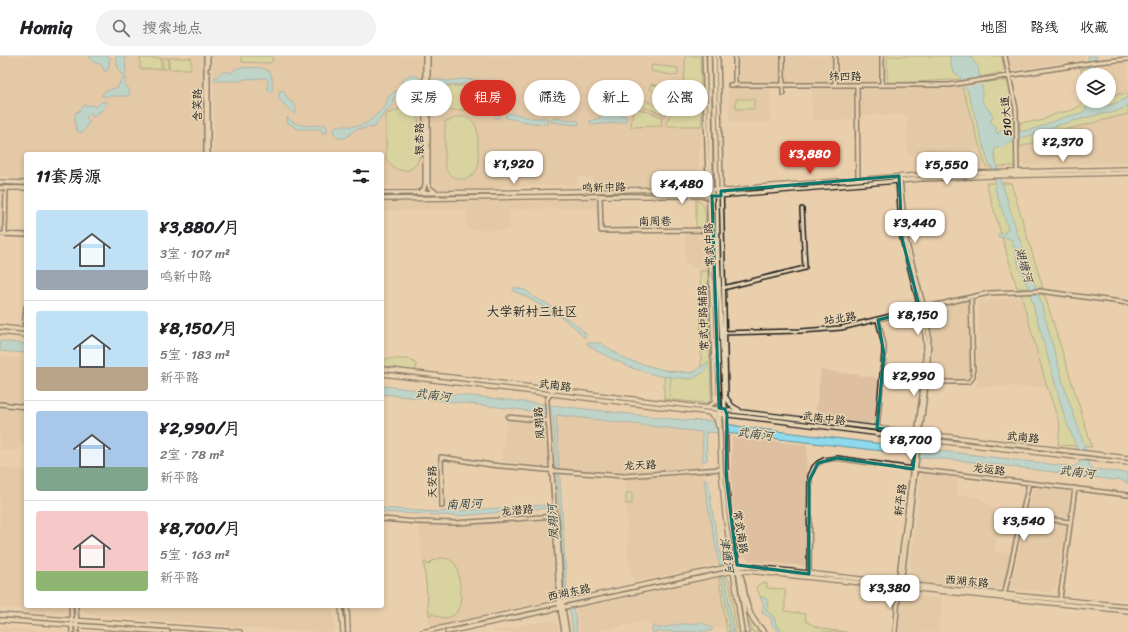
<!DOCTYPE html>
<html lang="zh">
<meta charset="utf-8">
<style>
:root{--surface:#fff;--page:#f2f2f2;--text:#202124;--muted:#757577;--line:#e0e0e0;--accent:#d93025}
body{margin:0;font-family:Sriracha,"LXGW WenKai TC",sans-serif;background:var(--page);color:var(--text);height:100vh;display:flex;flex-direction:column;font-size:15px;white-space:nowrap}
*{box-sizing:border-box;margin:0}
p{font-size:13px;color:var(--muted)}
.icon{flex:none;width:22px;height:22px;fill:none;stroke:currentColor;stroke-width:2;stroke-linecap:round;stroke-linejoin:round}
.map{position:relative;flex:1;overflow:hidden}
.side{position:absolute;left:24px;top:96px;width:360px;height:456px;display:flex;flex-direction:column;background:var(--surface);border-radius:4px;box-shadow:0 2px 6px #0003}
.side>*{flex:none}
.hud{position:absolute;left:396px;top:24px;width:380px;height:36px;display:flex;gap:8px}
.controls{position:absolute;left:1076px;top:12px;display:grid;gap:8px}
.controls a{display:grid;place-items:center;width:40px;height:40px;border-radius:50%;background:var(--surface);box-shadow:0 2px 6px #0003;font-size:20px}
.price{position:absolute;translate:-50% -34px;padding:0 9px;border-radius:8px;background:#fff;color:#222;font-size:13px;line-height:26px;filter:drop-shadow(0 1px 2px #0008)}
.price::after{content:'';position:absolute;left:50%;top:24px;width:12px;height:9px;margin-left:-6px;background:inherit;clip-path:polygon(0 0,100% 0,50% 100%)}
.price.current{background:var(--accent);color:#fff}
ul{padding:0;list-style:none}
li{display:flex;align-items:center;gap:12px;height:100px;padding:0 12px}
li+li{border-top:1px solid var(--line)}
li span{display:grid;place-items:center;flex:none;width:112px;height:80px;border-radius:4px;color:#555}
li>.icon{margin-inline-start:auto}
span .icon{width:48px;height:48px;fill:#fffc;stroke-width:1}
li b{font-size:17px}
h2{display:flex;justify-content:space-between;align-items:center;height:48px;padding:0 12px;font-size:17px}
.tag{padding:0 14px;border-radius:18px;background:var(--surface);box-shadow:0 2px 6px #0003;font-size:14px;line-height:36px}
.tag.current{background:var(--accent);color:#fff}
header{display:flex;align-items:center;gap:24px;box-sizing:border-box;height:56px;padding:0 20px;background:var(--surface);border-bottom:1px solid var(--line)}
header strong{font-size:19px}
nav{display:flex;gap:22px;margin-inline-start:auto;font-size:14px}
.search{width:280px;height:36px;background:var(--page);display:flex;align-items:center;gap:10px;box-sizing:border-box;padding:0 14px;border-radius:22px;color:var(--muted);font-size:15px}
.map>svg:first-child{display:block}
</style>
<header>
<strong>Homiq</strong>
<div class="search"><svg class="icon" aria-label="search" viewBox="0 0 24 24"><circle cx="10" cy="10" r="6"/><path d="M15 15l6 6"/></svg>搜索地点</div>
<nav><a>地图</a><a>路线</a><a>收藏</a></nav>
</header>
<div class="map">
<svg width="1128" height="576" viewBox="0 0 1128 576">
<rect width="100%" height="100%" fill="#eacfad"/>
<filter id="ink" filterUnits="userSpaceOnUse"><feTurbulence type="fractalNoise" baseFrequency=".025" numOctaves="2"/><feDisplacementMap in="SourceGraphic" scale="8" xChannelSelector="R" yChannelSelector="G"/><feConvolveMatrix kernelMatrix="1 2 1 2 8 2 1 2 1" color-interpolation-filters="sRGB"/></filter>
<g filter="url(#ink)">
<!-- built -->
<path fill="#dec0a0" d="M0 0H203V98H26V122L0 120Z
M213 0H422L421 127 417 132 382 131V98H214Z
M431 0H700L702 70 696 129H594L593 128 592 121H577V127L575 129 506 130 499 132 440 133 436 131 432 126Z
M738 0H834V23L832 26 739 27Z
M839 0H881V24L879 27H843L840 22Z
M1009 0H1085L1084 4 1016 14 1012 12Z
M1128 6V37L1114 39 1112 37H1109V19H1096V11Z
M962 31 980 93 909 98 907 97V59H860V34L862 32Z
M728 32H771L770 66H729Z
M812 32H853L856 34 855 64H812Z
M1123 58H1128V104L1125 106 1023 109 1019 107 1020 91 1039 85 1064 74Z
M0 135H4L3 176H0Z
M599 143V152L510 153 509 174H467L466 153 382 155V146L384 145 512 144 537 146 544 144Z
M685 176H697V183H707L708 215H700L685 207Z
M1009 241H1021L1047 331 977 330V308L979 278 978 248 980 245 1007 243Z
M967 243 970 248 971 320 968 324 934 325 931 322 933 295 932 276 928 257 931 252Z
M0 300 26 303V389L19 388 18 395 0 394Z
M821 314 879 322 874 364 868 368 815 360Z
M559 359 702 376 704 411 629 416 559 412 556 361 557 359Z
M507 362 544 366 546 368 549 408 547 410 501 405Z
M732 381 807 389 806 510 751 505 740 498 733 448 731 415Z
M0 411 26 415V550H67L66 555 62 556 0 551Z
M704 417 706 435 719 508 633 526 628 500 626 422Z
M921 418 958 422 956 438 980 442 992 451 999 462 1001 470 1000 478 995 488 994 495 1010 497 1003 530 998 533 913 526 909 521Z
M1037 432 1068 435 1070 438 1067 460 1064 462 1032 458 1029 454 1033 434Z
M546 465 551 468 555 543 429 571 419 469 449 470Z
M1058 469H1062L1065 472 1056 532 1050 536 1011 532 1024 470 1057 473Z
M719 522 727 571 715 573 701 566 695 569 682 568 661 572H655L645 565 595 576H580L576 553Z
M901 538 942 542 939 576H898Z
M81 550H332L335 571 331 576 260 573 86 558 81 553Z
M551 564 558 569 559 576H490Z
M0 571 48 576H0Z"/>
<!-- green -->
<path fill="#c4d88e" stroke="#707a55" d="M241 0H273L272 5 270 7 242 6Z
M685 0H700L702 70H666C666 61 674 56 677 48 683 33 686 15 685 0Z
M887 0H1002L1004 14C994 24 908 26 889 27L887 24Z
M140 2H161V13H140Z
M163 2H168V13H163Z
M169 2H191V13H169Z
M652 9 678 12 677 20 651 15Z
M1096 11V19H1083V31L1081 13Z
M994 25H1007L1009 26 1014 54 1015 110 986 111 962 31Z
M651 28 675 34 672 43 649 33Z
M437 30H488V54H444V42H437Z
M407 37 419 38V51H400V40H406Z
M1109 37H1113L1114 39 1128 37V58L1064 74 1039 85 1020 91V66L1040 65 1055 58 1073 54 1081 49 1083 39V45H1109Z
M643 43 667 56 665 59 641 50Z
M736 43H754V53H736Z
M633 51 663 61 661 65 662 70 631 71Z
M399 53C421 50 420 70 419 85 419 92 421 101 417 107 409 120 389 115 386 101V57H390Z
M457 61C480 59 478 78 478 94 478 101 480 109 476 115 468 129 448 123 445 110V65H449Z
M986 127H1011L1043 232H1017Z
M696 144C708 148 705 161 705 171H696Z
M700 215H708L711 343 707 347H703L664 343V314L691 317 701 312Z
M1021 238H1041L1045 240 1092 391 1058 389 1060 369 1047 331Z
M382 303H409L416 308V315L382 310Z
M626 437H632V448H626Z
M440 502C449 502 455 505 458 514 459 528 467 555 450 561 444 563 438 561 432 557V559H429L424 507H427L428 509 432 505Z
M722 521 730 576H727L719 522Z
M725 521 729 524 737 576H733Z
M761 527H767V532L785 533V555L805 558 806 565C817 574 833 574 846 576H786L777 571 773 560 766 555V543L760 540 756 531Z
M749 559 761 576H752Z"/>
<!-- water -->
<path fill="#8ddaec" stroke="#608e99" d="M89 0H108L110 2 108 14 104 15 101 8C95 7 91 6 89 0Z
M116 0H125L126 19 121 18C118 12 116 7 116 0Z
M950 0H970L978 11 982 32V45L993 60 990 66 997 71 995 76 998 78 1001 73C1025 80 1040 70 1062 62 1068 60 1077 59 1083 56 1087 54 1087 49 1088 45H1097V48L1098 51C1110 50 1118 47 1128 41V51L1111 57 1100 58 1055 70 1040 77 1025 81 1011 86 1003 91 995 92 994 98 1001 127 1004 129 1003 130 1016 173V177L1019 181 1039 240 1066 337 1084 388 1088 407 1092 413 1128 417V427L1119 423 1115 424 983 407 924 401 921 403 911 401 909 398 735 378 706 376 707 404 703 405 702 376 557 359 556 361 567 537 575 559 577 576H573L571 558 565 537 553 359 516 353 382 338V330L683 364 710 365 743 371 1074 411 1080 406 1076 390 1063 356 1029 234 1019 210 1012 184 1005 181H998V178L1005 177 1008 172 995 133 996 128 991 109 989 108 967 33 963 30 960 21 954 16 951 11Z
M1088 0H1097L1093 15 1094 19H1089V17Z
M238 12C245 12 267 9 271 18 273 22 272 32 272 37L268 35V24L266 22 245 23 239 25H214V22C225 17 218 13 232 17L235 13Z
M409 19H414L422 23V29H410L403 32H400L402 25Z
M122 22H125V30L129 34V40H101L104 36 118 31Z
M432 23 448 25 463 23 495 25C502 33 494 41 496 50 497 55 499 57 499 62H496L491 56 494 35 491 29 483 27 445 29 433 28Z
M279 35H284L288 44C293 46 297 50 296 56L294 58 279 43Z
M396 35H404L393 43V48L382 60 375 71 356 73C348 78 349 83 338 82L334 77V72L336 70H359L367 67 385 51 389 40Z
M101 46H107L102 55 98 56 94 61H92V57H89L87 60V64L90 65 83 76H78C75 70 74 63 76 56H78L84 49 94 50 96 51Z
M506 57 520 59 530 62H547L548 68 533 67 506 62Z
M611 58 622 59 626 61V66L591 69 590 65Z
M287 61C300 73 308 69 325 69L327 72V77H323L321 73H298L287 66Z
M556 62 579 65 578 69 551 66V63Z
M514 231 527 235 533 241 548 248 559 258 573 266 585 277V282L575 272 564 263 523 239 513 235Z
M0 285 26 288V297L0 295Z
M586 287H601L627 304 668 315 693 317 708 306V309L704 316 692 323 659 320 629 311 597 295Z
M704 423 708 424 713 460 725 521 733 576H730L722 521 709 456Z
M548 449V452L458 460 382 456V452L436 456Z
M761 541 766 543 768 546 766 555 773 560 777 571 786 576 778 575 772 569 771 563 770 561 762 557 764 547 760 543Z
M701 566 712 572V575L652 576V572L653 570 655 572C664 573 672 569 681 568 689 568 694 569 701 566Z"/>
<!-- pier -->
<path fill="#eacfad" d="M982 21 984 28 961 31 959 24Z"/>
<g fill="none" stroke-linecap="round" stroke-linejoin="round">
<!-- stream -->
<path stroke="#608e99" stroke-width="1" d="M669 342 671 320"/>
<defs>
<path id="minor" d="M206 0V98
M208 0V10
M428 0V128L430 132 437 137
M704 0 715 340 714 347 706 351
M718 0 726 338
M735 0V29
M783 0V38
M835 0V29
M1005 0 1016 53 1017 117
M208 18V98
M730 29H949L1097 6 1128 3
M882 29V0
M857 30 858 123
M900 123 906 184 924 252 929 279 928 306 925 337 901 529
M418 137 424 133 425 128V0
M600 140 601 175 709 174
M0 178 26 179
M5 178 6 132
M723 232 805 212 802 153
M24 274 26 251
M722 277 801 275 841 272 949 246 989 237 1040 235 1128 247
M927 326H968L971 324 973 320 971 241
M552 336 547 343V347L555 460 559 547 564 576
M0 348 26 351
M508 361 548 365
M877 372 884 298V289L878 264
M442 450 441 401 491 409 557 415 624 420 721 413
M1021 460 1070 466
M382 463 417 466 456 467 556 460
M557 463 562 546 567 576
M809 518 810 420 814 411 818 407 824 404 837 402 913 413 1128 439
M1004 540 1029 427
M1060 543 1075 432
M71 550 72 576
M76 550 77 576
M895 576 899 531 898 527 922 339 926 290 924 267 902 182 898 123"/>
<path id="major" d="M709 0 711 128 715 200 721 413 725 459 742 576
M714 0 718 201 725 353 726 420 729 457 737 504 747 576
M0 126 26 127
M0 132H26
M382 137 538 136 701 132 729 135 759 131 933 118 1128 113
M382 143 600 140H717L921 123 993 120 1128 117
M713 177 710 182 714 185
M0 271 26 274
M0 276 26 279
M713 301 717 294
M382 313 1128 402
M382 318 780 365 920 383 1128 407
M715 340 719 348
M725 340 732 350 739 354
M710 358 716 362 718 370
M341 550 343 576
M347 550 348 576
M0 559 240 576
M0 564 168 576
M422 576 737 509 958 534 1128 550
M447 576 738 514 1128 555"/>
<path id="highway" d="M738 514C745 526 743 539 748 552 751 561 757 569 764 576"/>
</defs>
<!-- minor casing -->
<use href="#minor" stroke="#1c1c1c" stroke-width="6"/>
<!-- major casing -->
<use href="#major" stroke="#1c1c1c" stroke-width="6"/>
<!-- highway casing -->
<use href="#highway" stroke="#1c1c1c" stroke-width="7"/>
<!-- minor -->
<use href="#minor" stroke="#e9d6b4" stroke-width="3"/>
<!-- major -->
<use href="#major" stroke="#e9d6b4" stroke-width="3.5"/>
<!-- highway -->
<use href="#highway" stroke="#e9d6b4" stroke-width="4"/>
</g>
</g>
<!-- marked area -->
<path d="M0 0H1128V576H0ZM899 120 902 182 920 253 878 264 884 298 877 372 917 377 913 413 837 402 818 407 809 425V518L737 509 726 420 727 359 725 353 719 352 712 140H721V135Z" fill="#eacfad" fill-opacity=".55" fill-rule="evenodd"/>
<path fill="none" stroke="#0f766e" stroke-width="3" stroke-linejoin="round" d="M899 120 902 182 920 253 878 264 884 298 877 372 917 377 913 413 837 402 818 407 809 425V518L737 509 726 420 727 359 725 353 719 352 712 140H721V135Z"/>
<g text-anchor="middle" stroke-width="3" stroke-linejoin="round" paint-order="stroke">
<!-- street labels -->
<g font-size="11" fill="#1c1c1c" stroke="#e9d6b4">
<text x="845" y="24">纬四路</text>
<text transform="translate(197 49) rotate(-90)" y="4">含笑路</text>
<text transform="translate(1006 60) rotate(-95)" y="4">510大道</text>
<text transform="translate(419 83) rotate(-90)" y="4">银杏路</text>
<text transform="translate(604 131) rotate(-1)" y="4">鸣新中路</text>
<text transform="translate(655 165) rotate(-1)" y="4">南周巷</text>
<text transform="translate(709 189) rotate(-92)" y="4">常武中路</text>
<text transform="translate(703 262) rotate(-92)" y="4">常武中路辅路</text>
<text transform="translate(840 262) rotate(-8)" y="4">站北路</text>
<text transform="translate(555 329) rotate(7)" y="4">武南路</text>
<text transform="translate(824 362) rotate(7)" y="4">武南中路</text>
<text transform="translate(539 367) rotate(-94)" y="4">凤翔路</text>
<text transform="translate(1023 381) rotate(6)" y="4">武南路</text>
<text transform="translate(640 409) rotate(-3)" y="4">龙天路</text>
<text transform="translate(989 413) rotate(7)" y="4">龙运路</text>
<text transform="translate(432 426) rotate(-91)" y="4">天安路</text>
<text transform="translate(900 444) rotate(-83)" y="4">新平路</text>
<text transform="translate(517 454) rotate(-4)" y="4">龙潜路</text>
<text transform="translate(741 476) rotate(81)" y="4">常武南路</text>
<text transform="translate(967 525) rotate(5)" y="4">西湖东路</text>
<text transform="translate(569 536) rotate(-12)" y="4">西湖东路</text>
</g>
<!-- water labels -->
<g font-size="12" font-style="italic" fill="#334246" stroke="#e9d6b4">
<text transform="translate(1024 209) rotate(73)" y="4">湖塘河</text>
<text transform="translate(433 339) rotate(7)" y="4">武南河</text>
<text transform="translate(755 378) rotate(7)" y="4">武南河</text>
<text transform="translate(1077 416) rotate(7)" y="4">武南河</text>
<text transform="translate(464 448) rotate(-2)" y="4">南周河</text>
<text transform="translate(553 466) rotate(-94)" y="4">凤翔河</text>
<text transform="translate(727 499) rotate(80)" y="4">津通河</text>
</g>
<!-- quarter labels -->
<g font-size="13" fill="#1c1c1c" stroke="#e9d6b4">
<text x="532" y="260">大学新村三社区</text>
</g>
</g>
</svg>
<div class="controls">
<a><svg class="icon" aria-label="layers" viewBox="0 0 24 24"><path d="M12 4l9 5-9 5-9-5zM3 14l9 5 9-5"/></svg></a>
</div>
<b class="price" style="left:1063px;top:107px">¥2,370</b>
<b class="price current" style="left:810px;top:119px">¥3,880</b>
<b class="price" style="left:514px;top:129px">¥1,920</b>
<b class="price" style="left:947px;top:130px">¥5,550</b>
<b class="price" style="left:682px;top:149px">¥4,480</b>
<b class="price" style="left:915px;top:188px">¥3,440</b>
<b class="price" style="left:918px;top:280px">¥8,150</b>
<b class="price" style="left:914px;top:341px">¥2,990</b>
<b class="price" style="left:911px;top:405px">¥8,700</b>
<b class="price" style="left:1024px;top:486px">¥3,540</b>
<b class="price" style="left:890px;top:553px">¥3,380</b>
<div class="hud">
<a class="tag">买房</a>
<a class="tag current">租房</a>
<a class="tag">筛选</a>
<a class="tag">新上</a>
<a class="tag">公寓</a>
</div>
<section class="side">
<h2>11套房源<svg class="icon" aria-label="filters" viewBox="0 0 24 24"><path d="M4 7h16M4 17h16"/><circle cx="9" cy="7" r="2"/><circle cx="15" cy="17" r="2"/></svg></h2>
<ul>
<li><span style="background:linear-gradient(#bfe0f5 75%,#9aa5b1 0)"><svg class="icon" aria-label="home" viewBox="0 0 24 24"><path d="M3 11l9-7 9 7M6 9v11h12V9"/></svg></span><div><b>¥3,880/月</b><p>3室 · 107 m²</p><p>鸣新中路</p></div></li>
<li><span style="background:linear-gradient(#bfe0f5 70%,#b9a48a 0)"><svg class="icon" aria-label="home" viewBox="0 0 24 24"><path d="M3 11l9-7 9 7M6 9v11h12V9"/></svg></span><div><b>¥8,150/月</b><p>5室 · 183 m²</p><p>新平路</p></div></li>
<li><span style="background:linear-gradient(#a9c7e8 70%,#7fa58c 0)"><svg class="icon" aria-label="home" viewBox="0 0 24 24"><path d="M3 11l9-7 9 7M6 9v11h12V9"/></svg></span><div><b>¥2,990/月</b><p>2室 · 78 m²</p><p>新平路</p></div></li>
<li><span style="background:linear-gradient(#f6c9c9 75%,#8fb573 0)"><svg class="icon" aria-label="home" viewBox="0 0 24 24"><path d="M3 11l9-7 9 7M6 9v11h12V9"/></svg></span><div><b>¥8,700/月</b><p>5室 · 163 m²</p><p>新平路</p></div></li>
</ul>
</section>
</div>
